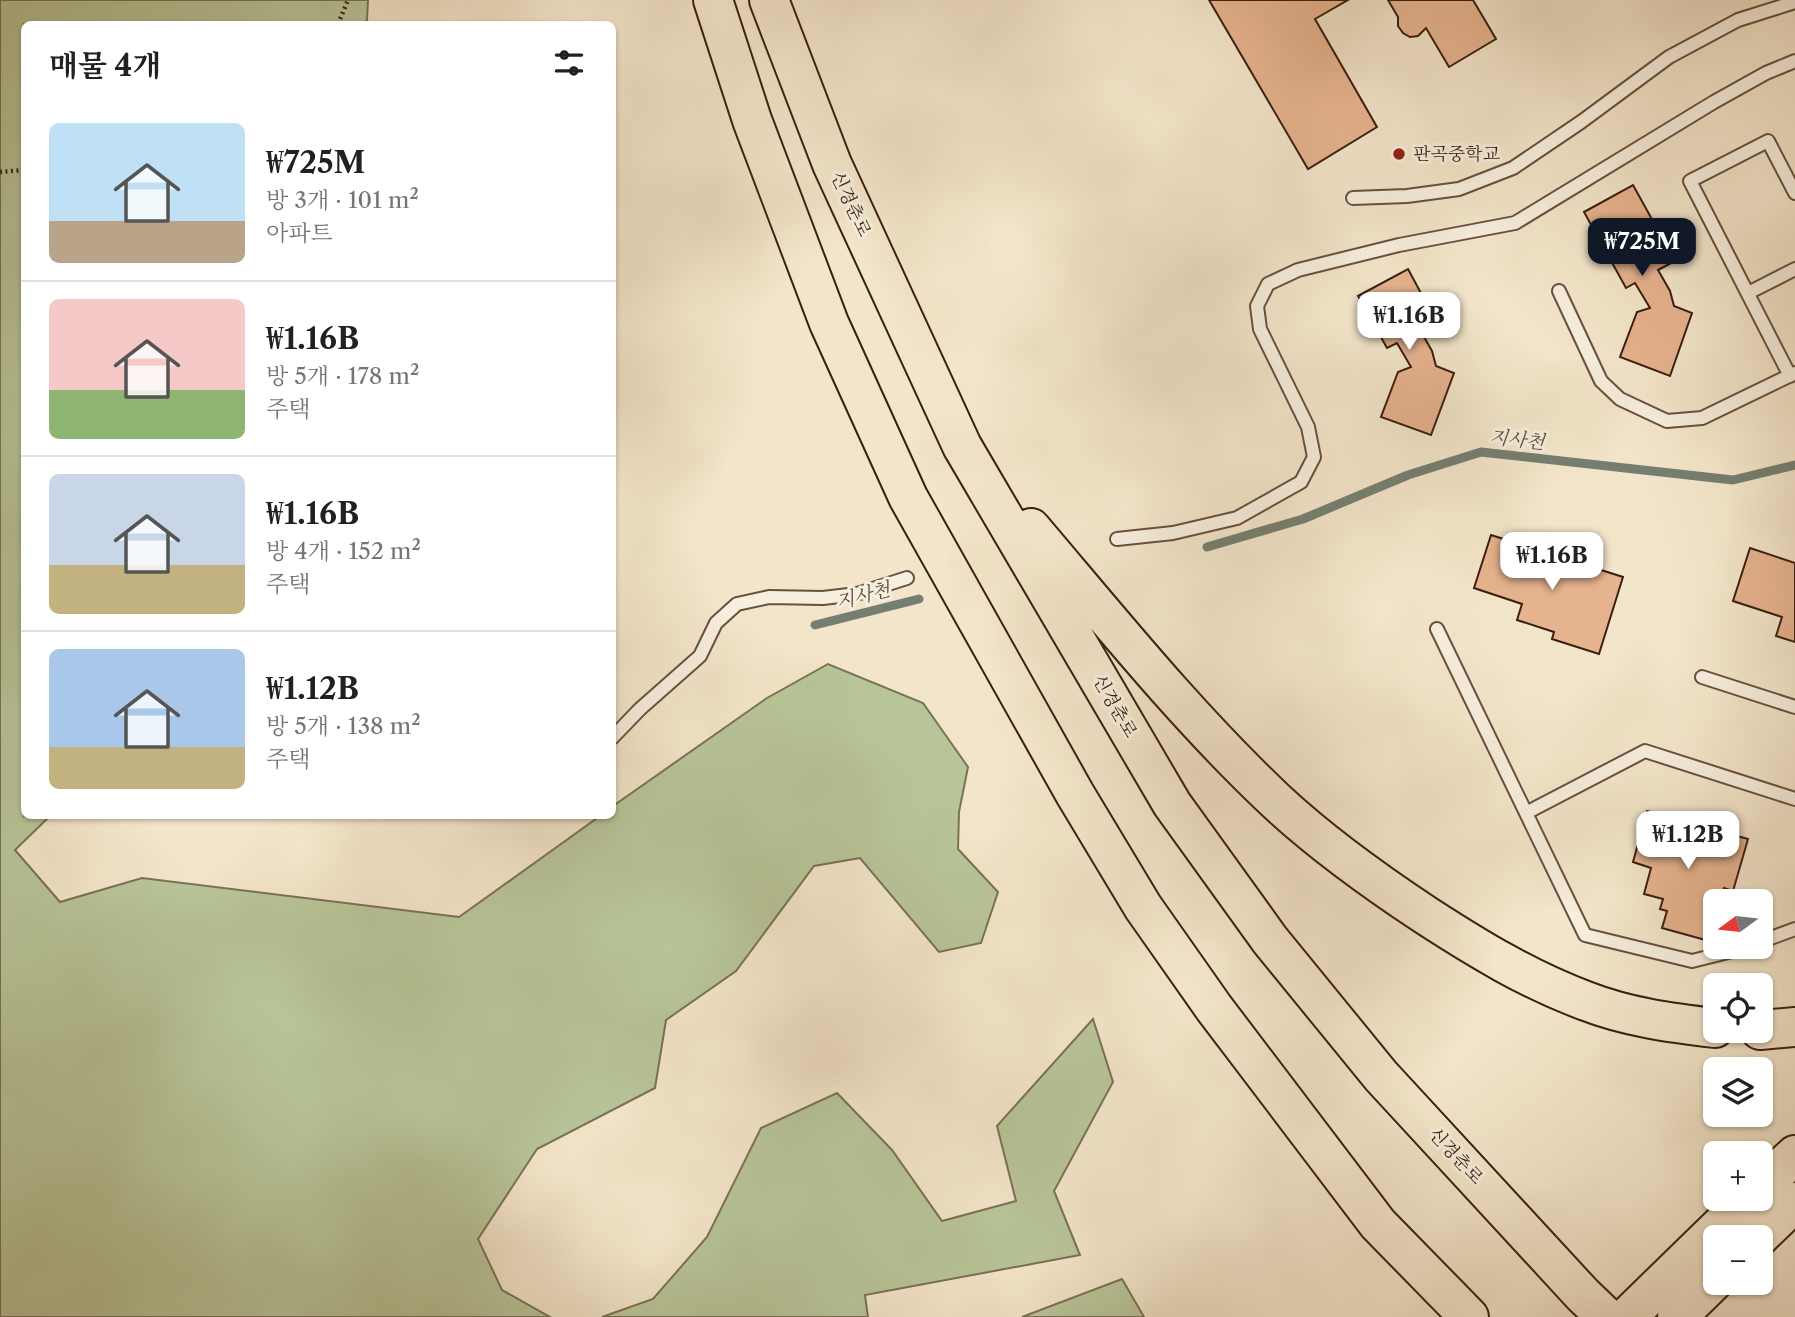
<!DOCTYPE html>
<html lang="ko">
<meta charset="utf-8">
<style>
:root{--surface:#fff;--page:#f2f2f2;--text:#202124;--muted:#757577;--line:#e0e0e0;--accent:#111827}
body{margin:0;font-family:"Libre Caslon Text","Noto Serif KR",serif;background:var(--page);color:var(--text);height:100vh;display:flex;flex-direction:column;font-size:26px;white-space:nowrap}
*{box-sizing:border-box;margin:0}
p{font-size:23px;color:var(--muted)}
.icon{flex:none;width:38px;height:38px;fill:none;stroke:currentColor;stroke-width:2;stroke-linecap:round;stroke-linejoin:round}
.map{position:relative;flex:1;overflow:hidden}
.drawer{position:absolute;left:21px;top:21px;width:595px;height:798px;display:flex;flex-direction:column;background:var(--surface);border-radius:10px;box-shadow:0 2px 5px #0004}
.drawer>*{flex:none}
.needle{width:46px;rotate:255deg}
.buttons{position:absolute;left:1703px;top:889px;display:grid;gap:14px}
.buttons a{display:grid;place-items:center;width:70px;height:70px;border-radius:10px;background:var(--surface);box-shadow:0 2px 5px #0004;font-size:35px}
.price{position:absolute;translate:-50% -60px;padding:0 16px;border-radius:14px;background:#fff;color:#222;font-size:23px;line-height:46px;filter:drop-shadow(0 2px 4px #0008)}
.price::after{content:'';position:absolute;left:50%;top:42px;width:21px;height:16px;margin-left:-10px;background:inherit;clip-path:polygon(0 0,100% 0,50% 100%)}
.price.selected{background:var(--accent);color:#fff}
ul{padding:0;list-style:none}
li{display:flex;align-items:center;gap:21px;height:175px;padding:0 28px}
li+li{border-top:2px solid var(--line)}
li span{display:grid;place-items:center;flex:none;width:196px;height:140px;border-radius:10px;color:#555}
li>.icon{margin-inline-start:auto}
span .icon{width:84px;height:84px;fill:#fffc;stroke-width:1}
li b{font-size:30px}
h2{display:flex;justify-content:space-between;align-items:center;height:84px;padding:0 28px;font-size:30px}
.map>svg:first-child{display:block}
</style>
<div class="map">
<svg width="1795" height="1317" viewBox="0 0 1795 1317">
<rect width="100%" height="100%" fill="#f3e5ca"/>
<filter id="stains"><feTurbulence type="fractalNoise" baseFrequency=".00286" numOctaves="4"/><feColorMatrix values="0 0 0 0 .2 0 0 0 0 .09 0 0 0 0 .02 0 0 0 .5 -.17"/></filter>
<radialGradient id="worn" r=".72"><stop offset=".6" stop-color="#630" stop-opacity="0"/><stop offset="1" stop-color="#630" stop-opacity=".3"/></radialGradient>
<!-- green -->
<path fill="#b8c599" stroke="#797254" stroke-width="2" d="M0 0H368L367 20 363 24H24V816H50L15 850 60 902 142 878 459 917 600 816H612L613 806 767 698 828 664 923 703 968 767 959 812 958 849 998 892 981 943 939 952 860 858 814 866 736 971 666 1020 655 1088 537 1149 478 1239 502 1290 550 1317H0Z
M1093 1019 1113 1082 1054 1191 1080 1255 865 1295 868 1317H602L653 1299 707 1237 761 1128 837 1093 892 1150 942 1221 1016 1201 997 1126Z
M1122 1279 1144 1317H1022Z"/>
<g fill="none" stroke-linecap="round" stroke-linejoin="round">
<!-- stream -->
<path stroke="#757f71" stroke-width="9" d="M1207 547 1303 519 1408 475 1481 452 1733 480 1795 465
M815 625 919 599"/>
</g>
<!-- building -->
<path fill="#e6b38f" stroke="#3a1f10" stroke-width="2" d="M1209 0H1348L1315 19 1377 127 1308 169Z
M1388 0H1473L1496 39 1449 67 1426 28 1418 36 1410 37 1403 33 1398 26V17Z
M1633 185 1675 261 1658 270 1670 291 1674 306 1692 313 1670 376 1620 357 1637 312 1650 308 1635 283 1626 288 1584 212Z
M1408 269 1436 321 1420 330 1432 351 1436 366 1454 373 1431 435 1381 417 1398 372 1411 367 1397 343 1387 348 1358 296Z
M1491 535 1623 577 1599 654 1552 639 1554 632 1517 620 1522 604 1474 588Z
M1750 548 1795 563V642L1776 636 1782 617 1733 601Z
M1647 811 1748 839 1733 891 1724 888 1720 901H1715V920L1709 941 1662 928 1667 911 1660 909 1663 899 1644 894 1651 868 1633 862Z"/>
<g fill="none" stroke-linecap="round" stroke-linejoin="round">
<defs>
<path id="service" d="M1353 198 1407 196 1459 189 1513 168 1581 122 1669 57 1738 20 1795 2
M1559 291 1601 381 1620 399 1667 421 1702 418 1795 373
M1748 293 1795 269
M1790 376 1690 181 1768 141 1795 193
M1117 539 1173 533 1237 518 1301 482 1314 457 1308 427 1260 329 1257 306 1268 284 1298 270 1399 245 1515 223 1714 102 1766 73 1795 61
M1437 629 1585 935 1692 961 1748 947
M1702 677 1795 707
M612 738 640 709 700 656 716 623 737 604 769 597 823 598 857 594 907 578
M1526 813 1645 751 1795 799
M1760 942 1795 929"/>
<path id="trunk" d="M713 0 752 120 829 323 908 497 1075 794 1143 907 1214 1008 1378 1224 1469 1317
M769 0 832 164 962 446 1172 804 1270 940 1381 1076 1583 1295 1606 1317
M1031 528C1110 621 1187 717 1275 800 1322 844 1374 881 1427 916 1478 949 1529 980 1586 1001 1627 1017 1671 1023 1715 1028
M1760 1030 1795 1027
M1760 1188 1795 1155
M1759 1237 1795 1202
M1627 1317 1748 1199
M1677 1317 1715 1280"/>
</defs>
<!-- service casing -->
<use href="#service" stroke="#68503e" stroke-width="16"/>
<!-- trunk casing -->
<use href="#trunk" stroke="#3a1f10" stroke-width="42"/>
<!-- path -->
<path stroke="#3a1f10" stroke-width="4.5" stroke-dasharray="2 3.5" stroke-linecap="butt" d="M338 24 348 0
M0 172 24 170"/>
<!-- service -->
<use href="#service" stroke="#f7eedd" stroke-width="12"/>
<!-- trunk -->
<use href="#trunk" stroke="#f3e5ca" stroke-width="38"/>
</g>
<!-- markers -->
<circle fill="#8f2418" stroke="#f7eedd" stroke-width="2.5" cx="1399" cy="154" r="7"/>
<g text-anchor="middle" stroke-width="6" stroke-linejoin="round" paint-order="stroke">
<!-- poi labels -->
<g font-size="18" fill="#3a1f10" stroke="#f7eedd" text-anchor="start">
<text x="1413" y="160">판곡중학교</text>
</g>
<!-- street labels -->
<g font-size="18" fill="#3a1f10" stroke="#f7eedd">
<text transform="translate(851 204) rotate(65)" y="6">신경춘로</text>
<text transform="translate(1115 706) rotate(60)" y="6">신경춘로</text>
<text transform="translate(1456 1156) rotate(47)" y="6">신경춘로</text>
</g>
<!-- water labels -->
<g font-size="19" font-style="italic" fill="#574f41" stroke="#f7eedd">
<text transform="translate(1517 439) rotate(6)" y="7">지사천</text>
<text transform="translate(863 595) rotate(-14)" y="7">지사천</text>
</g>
</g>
<rect width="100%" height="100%" filter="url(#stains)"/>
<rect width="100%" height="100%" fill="url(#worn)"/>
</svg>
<div class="buttons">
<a><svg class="needle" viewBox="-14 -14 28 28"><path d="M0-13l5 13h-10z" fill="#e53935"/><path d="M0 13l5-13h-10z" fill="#757577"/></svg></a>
<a><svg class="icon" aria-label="locate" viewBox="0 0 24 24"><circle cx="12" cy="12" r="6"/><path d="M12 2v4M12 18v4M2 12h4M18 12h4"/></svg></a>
<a><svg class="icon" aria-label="layers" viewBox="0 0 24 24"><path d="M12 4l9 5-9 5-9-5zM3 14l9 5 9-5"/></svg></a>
<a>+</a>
<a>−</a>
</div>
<b class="price selected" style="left:1642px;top:278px">₩725M</b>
<b class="price" style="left:1409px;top:352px">₩1.16B</b>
<b class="price" style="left:1552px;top:592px">₩1.16B</b>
<b class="price" style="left:1688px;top:871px">₩1.12B</b>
<section class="drawer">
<h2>매물 4개<svg class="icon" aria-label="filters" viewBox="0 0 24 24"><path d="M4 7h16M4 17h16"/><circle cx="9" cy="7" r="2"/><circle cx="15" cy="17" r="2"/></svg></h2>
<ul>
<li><span style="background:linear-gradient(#bfe0f5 70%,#b9a48a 0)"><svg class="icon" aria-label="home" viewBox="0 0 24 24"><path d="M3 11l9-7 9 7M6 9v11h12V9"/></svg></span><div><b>₩725M</b><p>방 3개 · 101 m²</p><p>아파트</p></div></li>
<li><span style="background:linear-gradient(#f6c9c9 65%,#8fb573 0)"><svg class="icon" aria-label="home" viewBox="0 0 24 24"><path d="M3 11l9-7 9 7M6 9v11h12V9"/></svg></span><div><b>₩1.16B</b><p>방 5개 · 178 m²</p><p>주택</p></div></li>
<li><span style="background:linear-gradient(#c9d6e8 65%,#c2b280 0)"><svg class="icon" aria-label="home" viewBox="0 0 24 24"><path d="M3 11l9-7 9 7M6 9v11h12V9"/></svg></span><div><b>₩1.16B</b><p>방 4개 · 152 m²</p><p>주택</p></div></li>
<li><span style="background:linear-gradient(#a9c7e8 70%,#c2b280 0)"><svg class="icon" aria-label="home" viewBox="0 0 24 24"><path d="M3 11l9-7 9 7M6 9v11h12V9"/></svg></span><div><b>₩1.12B</b><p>방 5개 · 138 m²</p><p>주택</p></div></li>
</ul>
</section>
</div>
